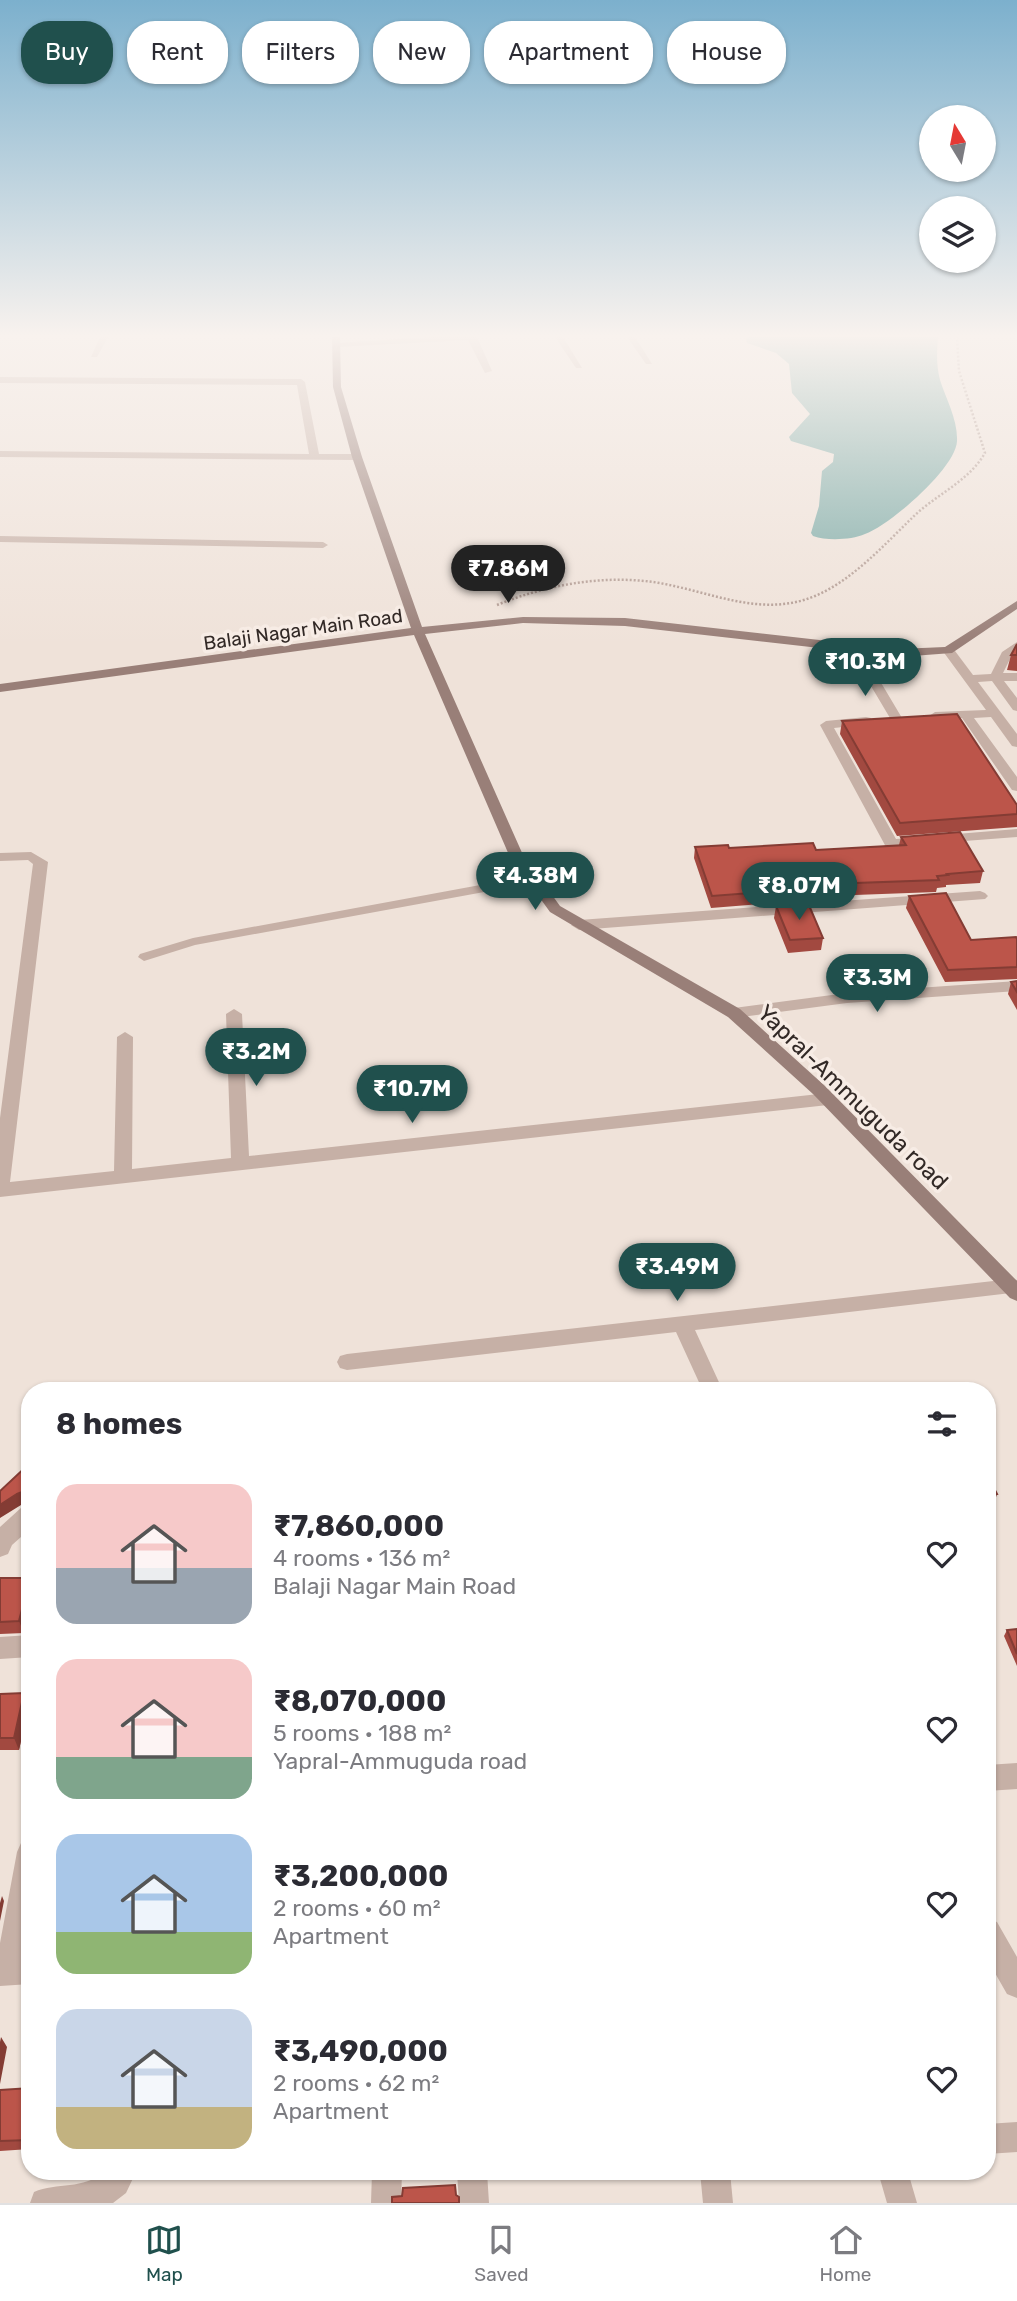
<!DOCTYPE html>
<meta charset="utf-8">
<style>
:root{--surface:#fff;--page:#f2f2f3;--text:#2b2b33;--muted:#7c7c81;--line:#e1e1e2;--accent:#20504d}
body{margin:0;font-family:Rubik,sans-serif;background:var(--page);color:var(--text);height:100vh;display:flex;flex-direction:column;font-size:26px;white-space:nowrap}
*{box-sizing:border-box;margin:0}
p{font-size:23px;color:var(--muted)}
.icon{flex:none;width:38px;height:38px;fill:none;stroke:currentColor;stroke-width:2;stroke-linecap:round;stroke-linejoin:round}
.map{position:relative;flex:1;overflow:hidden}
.panel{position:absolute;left:21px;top:1382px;width:975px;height:798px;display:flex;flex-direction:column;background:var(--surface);border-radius:28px;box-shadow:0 2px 5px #0004}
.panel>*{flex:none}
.hud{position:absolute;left:21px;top:21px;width:976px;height:63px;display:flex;gap:14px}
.needle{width:46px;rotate:350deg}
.buttons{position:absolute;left:919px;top:105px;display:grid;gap:14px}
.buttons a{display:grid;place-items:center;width:77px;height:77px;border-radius:50%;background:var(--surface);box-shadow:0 2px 5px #0004;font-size:35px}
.price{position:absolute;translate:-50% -60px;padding:0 16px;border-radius:24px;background:var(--accent);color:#fff;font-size:23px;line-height:46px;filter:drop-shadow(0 2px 4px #0008)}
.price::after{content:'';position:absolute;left:50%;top:42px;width:21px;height:16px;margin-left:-10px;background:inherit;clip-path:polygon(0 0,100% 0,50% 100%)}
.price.active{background:#222;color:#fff}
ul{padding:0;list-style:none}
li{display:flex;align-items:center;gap:21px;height:175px;padding:0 35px}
li span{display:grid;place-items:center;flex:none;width:196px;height:140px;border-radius:21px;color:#555}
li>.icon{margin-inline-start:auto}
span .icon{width:84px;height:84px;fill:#fffc;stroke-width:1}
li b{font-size:30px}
h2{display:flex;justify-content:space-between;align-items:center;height:84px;padding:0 35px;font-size:30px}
.pill{padding:0 24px;border-radius:28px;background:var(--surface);box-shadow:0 2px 5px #0004;font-size:24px;line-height:63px}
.pill.active{background:var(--accent);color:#fff}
.tab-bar{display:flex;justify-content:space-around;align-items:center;height:98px;border-top:2px solid var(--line);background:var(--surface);font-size:19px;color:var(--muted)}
.tab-bar a{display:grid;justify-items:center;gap:4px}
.tab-bar .active{color:var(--accent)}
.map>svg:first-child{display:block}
</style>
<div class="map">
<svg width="1017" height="2203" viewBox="0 0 1017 2203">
<rect width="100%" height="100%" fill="#efe2d9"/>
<!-- water -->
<path fill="#7aa9a5" d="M749 337H938C937 352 936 365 940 380 946 399 958 420 957 441 956 468 890 525 865 534 851 540 827 541 813 536L811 533 819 506 822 471 833 462 834 454 791 441 789 437 810 414 792 393 789 364 776 353 747 343 746 338Z"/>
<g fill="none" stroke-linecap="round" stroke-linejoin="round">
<!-- path -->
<path stroke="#b19a91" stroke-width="2.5" stroke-dasharray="2 2" stroke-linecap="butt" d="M497 605C546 585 601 575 653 582 708 590 760 619 815 596 853 580 885 544 914 516 937 494 969 481 985 453L959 371 957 337"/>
<!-- lane -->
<path fill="#c6b0a6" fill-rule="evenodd" d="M534 875 540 879 538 882 195 945 144 961 138 957 140 954 193 938Z"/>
<!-- street -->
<path fill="#c6b0a6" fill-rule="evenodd" d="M100 337H108L97 357H91Z
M430 337H477L492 371 485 373 468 340 337 347 333 345 337 343Z
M555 337H563L582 368H576Z
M627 337H635L652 364H646Z
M0 377 301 379 305 382 319 454H357L362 457 357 460 0 457V451L309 454 297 385 0 383Z
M0 536 323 542 328 545 323 548 0 542Z
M1017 642V652L1011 657 1003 673H1017V681H1004L1017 698V711L1013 710 992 681 978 682 1017 734V747L1012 746 991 717 974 718 1017 777V791L1012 790 962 718 935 720 929 716 935 712 986 710 942 650 944 647H952L973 675 991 674 1002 652Z
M855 645 861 649 902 718 901 721H891L890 718 849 649Z
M866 717 871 718V724L834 728 896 839 1017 829V837L886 847 820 725 826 721Z
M31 852 48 862 10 1182 114 1171 117 1037 125 1032 133 1037 132 1169 231 1158 226 1014 234 1009 242 1014 249 1156 828 1093 837 1099 828 1105 0 1197V1118L33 864 28 860 0 861V853Z
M980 891 985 893 988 896 985 899 579 930 571 925 579 920Z
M1017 981V991L847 1003 734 1018 726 1013 734 1008 847 993Z
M1011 1279 1017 1280V1292L1011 1293 695 1330 723 1391H703L676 1332 347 1370 340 1368 337 1362 340 1356 347 1354Z
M30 1504V1529L12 1545 8 1554 0 1557V1527L22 1507Z
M30 1635V1657L0 1659V1637Z
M1017 1763V1789L987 1791V1765Z
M30 1839V1932L26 1956H30V1984L0 1986V1943L17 1852 21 1843Z
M987 1918 997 1922 1017 1957V1998L1007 1994 987 1959Z
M1017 2122V2152L987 2154V2124Z
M103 2172H136L126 2193 113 2203H30L34 2192C57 2182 84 2190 103 2172Z
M372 2172H402L401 2203H371Z
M457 2172H487L489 2203H459Z
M700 2172H730L733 2203H703Z
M878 2172H908L917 2203H887Z"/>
<!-- secondary -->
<path fill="#997f78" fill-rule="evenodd" d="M332 337H340L341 387 362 457 422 627 523 617 625 618 899 649 945 647 1017 601V609L952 653 899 657 625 626 523 623 425 634 523 855 560 906 740 1009 825 1086 1017 1281V1301L1010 1298 813 1094 728 1017 550 912 509 855 414 635 0 692V684L411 628 352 457 333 387Z"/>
</g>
<!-- wall -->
<path fill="#a24940" d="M1017 644V671L1007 670 1011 655Z
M842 721 1017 805V827L897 836 840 734Z
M901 837 983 871 980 883 946 885V887L937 888 936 892 801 897 800 901 711 908 694 858 695 847 816 850 899 845Z
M909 896 971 940 1017 939V979L945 982 906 908Z
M776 906 823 938 821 950 788 953 774 918Z
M1017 981V1010L1008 994 1011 982Z
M0 1578H30L24 1633 0 1634Z
M1017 1629V1666L1004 1636 1007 1630Z
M0 1694 29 1705 19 1750H0Z
M30 2088V2149L0 2151V2090Z"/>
<!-- shaded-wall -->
<path fill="#843c34" d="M30 1489V1501L21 1505 0 1518V1505L17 1494Z
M997 1494 993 1507 987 1508V1496Z
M30 1579V1609L24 1633 19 1621Z
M24 1693 29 1705 19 1750 14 1738Z
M2 1896 4 1901 0 1921V1903Z
M1 2037 7 2047 0 2084V2042Z"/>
<!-- building -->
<path fill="#bc554a" stroke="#843c34" stroke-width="2" d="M1017 644V655H1011Z
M957 714 1017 805V814L900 823 842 721Z
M960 832 983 871 947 874 948 875 937 876 939 880 800 885 802 889 712 896 695 847 728 845 729 848 813 843 816 850 906 845 901 837Z
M946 893 971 940 1016 937 1017 939V967L948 970 909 896Z
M808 903 823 938 790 940 776 906Z
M1017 981V992L1011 982Z
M30 1463V1489L17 1494 0 1505V1491Z
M987 1475 997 1494 987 1496Z
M0 1578H30L19 1621 0 1622Z
M1017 1629V1654L1007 1630Z
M24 1693 14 1738H0V1694Z
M30 2088V2140L0 2141V2090Z
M455 2185 456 2195 459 2197V2203H392V2197L402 2196 403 2188Z"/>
<!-- sky -->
<linearGradient id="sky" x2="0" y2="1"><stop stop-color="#7cb0cd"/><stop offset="0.52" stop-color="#f8f2ee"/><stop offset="1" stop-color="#f8f2ee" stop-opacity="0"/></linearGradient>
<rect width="1017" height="645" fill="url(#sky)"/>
<g text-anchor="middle" stroke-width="7" stroke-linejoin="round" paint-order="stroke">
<!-- far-street labels -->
<g font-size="19" fill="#322926" stroke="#f7ece5">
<text transform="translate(303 629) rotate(-8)" y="7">Balaji Nagar Main Road</text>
</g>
<!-- street labels -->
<g font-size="23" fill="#322926" stroke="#f7ece5">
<text transform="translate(853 1097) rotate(44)" y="8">Yapral-Ammuguda road</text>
</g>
</g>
</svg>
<div class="buttons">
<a><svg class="needle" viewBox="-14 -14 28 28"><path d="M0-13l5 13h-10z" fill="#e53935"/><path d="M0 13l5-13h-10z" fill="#7c7c81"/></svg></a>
<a><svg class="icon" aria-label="layers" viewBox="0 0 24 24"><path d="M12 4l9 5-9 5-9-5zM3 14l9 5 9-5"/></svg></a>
</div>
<b class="price active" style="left:508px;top:605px">₹7.86M</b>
<b class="price" style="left:865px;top:698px">₹10.3M</b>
<b class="price" style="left:535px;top:912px">₹4.38M</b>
<b class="price" style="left:799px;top:922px">₹8.07M</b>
<b class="price" style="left:877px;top:1014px">₹3.3M</b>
<b class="price" style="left:256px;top:1088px">₹3.2M</b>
<b class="price" style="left:412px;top:1125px">₹10.7M</b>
<b class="price" style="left:677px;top:1303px">₹3.49M</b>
<div class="hud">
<a class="pill active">Buy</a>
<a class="pill">Rent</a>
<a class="pill">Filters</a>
<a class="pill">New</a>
<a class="pill">Apartment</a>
<a class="pill">House</a>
</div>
<section class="panel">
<h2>8 homes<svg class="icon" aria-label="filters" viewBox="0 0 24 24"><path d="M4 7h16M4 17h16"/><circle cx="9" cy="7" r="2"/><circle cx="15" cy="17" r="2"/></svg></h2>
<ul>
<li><span style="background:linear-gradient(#f6c9c9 60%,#9aa5b1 0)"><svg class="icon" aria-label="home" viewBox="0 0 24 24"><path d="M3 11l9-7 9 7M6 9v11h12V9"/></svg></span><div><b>₹7,860,000</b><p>4 rooms · 136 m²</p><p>Balaji Nagar Main Road</p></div><svg class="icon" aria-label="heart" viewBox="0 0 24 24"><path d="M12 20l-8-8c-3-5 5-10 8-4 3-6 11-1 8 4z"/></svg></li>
<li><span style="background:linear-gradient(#f6c9c9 70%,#7fa58c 0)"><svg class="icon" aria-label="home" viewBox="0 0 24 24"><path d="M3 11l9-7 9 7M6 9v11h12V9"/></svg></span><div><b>₹8,070,000</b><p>5 rooms · 188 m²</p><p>Yapral-Ammuguda road</p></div><svg class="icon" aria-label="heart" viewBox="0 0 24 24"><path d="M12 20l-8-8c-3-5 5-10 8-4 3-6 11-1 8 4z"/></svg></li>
<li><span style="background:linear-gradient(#a9c7e8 70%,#8fb573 0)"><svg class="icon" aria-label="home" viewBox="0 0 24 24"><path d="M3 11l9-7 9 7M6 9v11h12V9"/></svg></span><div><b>₹3,200,000</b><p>2 rooms · 60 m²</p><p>Apartment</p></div><svg class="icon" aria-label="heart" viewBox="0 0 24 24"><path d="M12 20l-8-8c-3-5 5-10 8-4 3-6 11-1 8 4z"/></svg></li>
<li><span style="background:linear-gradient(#c9d6e8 70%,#c2b280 0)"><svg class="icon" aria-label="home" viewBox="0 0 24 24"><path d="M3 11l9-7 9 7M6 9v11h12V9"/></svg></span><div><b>₹3,490,000</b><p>2 rooms · 62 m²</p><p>Apartment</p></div><svg class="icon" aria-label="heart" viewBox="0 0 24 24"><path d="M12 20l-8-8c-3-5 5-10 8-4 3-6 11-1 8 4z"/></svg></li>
</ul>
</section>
</div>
<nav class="tab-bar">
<a class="active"><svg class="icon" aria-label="map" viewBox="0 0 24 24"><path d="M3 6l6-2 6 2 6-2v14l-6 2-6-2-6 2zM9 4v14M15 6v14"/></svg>Map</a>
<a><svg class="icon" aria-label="saved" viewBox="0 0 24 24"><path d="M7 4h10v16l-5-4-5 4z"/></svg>Saved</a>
<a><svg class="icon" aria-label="home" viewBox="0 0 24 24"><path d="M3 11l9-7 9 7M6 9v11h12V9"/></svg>Home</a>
</nav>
